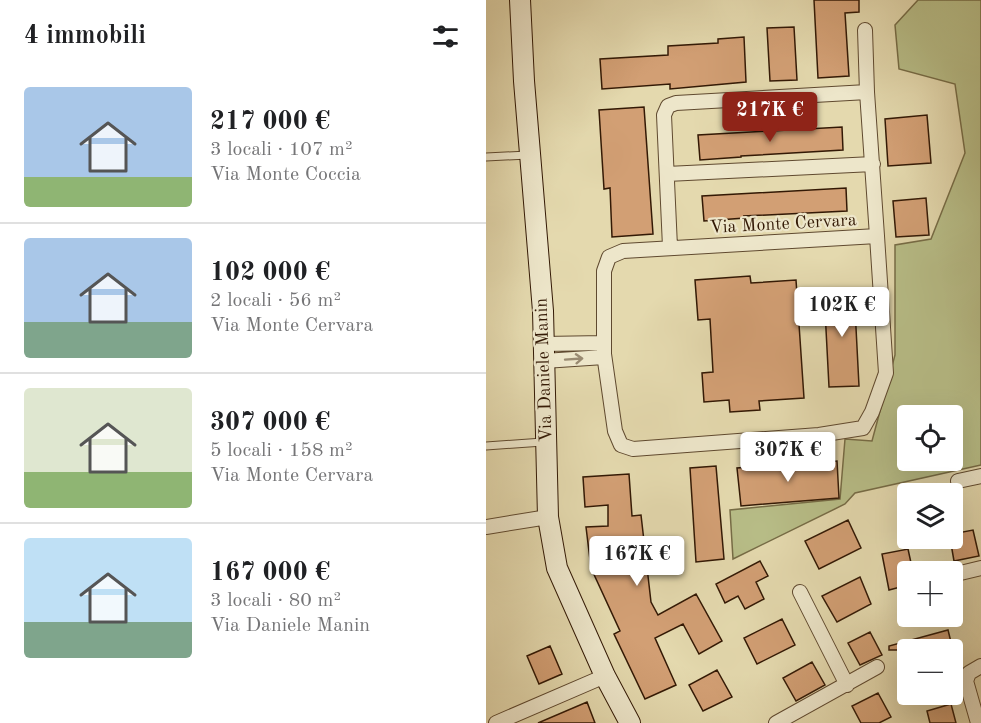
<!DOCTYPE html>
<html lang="it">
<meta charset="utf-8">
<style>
:root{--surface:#fff;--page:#f2f2f2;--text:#202124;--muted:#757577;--line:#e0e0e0;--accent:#8f2418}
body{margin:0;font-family:"Old Standard TT",serif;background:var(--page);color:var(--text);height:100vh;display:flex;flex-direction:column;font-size:22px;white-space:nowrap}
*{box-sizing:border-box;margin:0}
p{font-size:20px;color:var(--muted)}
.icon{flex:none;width:33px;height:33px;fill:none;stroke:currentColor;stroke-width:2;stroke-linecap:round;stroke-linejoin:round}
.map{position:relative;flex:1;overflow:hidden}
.sheet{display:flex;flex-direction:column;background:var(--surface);width:486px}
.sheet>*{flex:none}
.tools{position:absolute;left:411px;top:405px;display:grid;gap:12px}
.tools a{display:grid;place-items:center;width:66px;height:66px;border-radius:6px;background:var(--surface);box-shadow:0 6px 24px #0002;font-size:30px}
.price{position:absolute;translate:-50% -51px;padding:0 14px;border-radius:6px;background:#fff;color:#222;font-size:20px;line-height:39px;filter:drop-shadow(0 2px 3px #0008)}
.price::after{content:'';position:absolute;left:50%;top:36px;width:18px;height:14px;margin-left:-9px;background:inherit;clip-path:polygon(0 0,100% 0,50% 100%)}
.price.on{background:var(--accent);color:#fff}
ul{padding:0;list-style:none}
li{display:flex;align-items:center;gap:18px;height:150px;padding:0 24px}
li+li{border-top:2px solid var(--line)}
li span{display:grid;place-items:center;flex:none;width:168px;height:120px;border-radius:6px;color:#555}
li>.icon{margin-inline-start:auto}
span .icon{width:72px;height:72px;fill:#fffc;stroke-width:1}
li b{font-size:26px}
h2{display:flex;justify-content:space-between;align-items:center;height:72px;padding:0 24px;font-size:26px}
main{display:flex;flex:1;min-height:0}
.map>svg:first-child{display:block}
</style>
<main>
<section class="sheet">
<h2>4 immobili<svg class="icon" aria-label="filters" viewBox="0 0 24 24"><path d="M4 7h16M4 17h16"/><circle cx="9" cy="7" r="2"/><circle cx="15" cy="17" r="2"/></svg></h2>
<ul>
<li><span style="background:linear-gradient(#a9c7e8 75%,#8fb573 0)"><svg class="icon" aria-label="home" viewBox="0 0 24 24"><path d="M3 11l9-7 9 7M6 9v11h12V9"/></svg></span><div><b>217 000 €</b><p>3 locali · 107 m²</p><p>Via Monte Coccia</p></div></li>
<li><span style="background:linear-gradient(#a9c7e8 70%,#7fa58c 0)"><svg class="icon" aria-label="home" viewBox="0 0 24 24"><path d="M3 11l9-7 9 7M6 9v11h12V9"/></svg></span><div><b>102 000 €</b><p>2 locali · 56 m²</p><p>Via Monte Cervara</p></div></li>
<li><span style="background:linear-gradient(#dfe7d0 70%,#8fb573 0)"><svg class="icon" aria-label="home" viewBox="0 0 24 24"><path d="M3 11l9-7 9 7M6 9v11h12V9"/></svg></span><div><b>307 000 €</b><p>5 locali · 158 m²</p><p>Via Monte Cervara</p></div></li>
<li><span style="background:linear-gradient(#bfe0f5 70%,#7fa58c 0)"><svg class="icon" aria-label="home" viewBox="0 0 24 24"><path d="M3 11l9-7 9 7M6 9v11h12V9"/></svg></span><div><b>167 000 €</b><p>3 locali · 80 m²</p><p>Via Daniele Manin</p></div></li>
</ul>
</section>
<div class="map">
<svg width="495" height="723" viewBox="0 0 495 723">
<rect width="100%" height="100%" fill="#e4d9ae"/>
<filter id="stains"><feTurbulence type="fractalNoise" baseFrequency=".00333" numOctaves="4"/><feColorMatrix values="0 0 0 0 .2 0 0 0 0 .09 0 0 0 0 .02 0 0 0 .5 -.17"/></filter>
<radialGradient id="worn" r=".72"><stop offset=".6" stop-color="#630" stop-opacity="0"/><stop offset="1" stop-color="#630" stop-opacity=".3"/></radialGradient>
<!-- green -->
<path fill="#b8be88" stroke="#766c46" stroke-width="1.5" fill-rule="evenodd" d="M432 0H495V465L369 493 359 504 247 559 244 510 354 499 359 439 386 441 409 355V245L445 239 479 153 469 84 413 69 409 25ZM422 416H466V460H422Z"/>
<!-- building -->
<path fill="#d29f74" stroke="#331905" stroke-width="1.5" d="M328 0H373V12L359 13 363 76 332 78Z
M308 27 311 80 284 81 281 28Z
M258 37 260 82 184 89V84L116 89 114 59 182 55V46L232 43V39Z
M158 107 167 234 126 237 124 188 118 189 113 110Z
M441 115 445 163 402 166 399 119Z
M356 127 357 150 255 156V157L214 160 212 135Z
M360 188 361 211 258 216 259 218 218 221 216 196Z
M440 198 443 235 410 237 407 201Z
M264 276 265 283 310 280 318 398 273 401 274 410 244 412 243 400 218 402 216 373 227 372 224 319 212 320 209 280Z
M368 289 373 386 343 387 338 291Z
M351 461 353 498 255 506 251 468Z
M230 466 238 559 210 562 204 468Z
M143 474 146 516 155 515 165 602 172 615 210 594 236 641 213 654 197 624 169 638 190 685 159 699 128 634 134 631 105 568 100 527 122 526V505L99 507 97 477Z
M362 520 375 548 333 569 319 541Z
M487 530 493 556 468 561 464 538H466V534Z
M422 549 427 572H422V585L403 590 396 554Z
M274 561 282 576 270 582 278 599 259 609 252 596 239 603 230 584Z
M374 577 385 604 351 622 336 596Z
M296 619 309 645 271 664 258 638Z
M462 630 467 650H403V646Z
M384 632 396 655 374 665 362 643Z
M64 646 76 674 53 684 41 656Z
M326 662 339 685 310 701 297 678Z
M231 670 246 697 217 711 203 685Z
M392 693 405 717 393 723H375L366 706Z
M101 702 109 723H52Z
M465 704 470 723H444L441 711Z"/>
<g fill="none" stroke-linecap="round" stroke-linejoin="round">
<defs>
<path id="service" d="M0 157 42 155
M0 446 57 442"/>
<path id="minor" d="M379 30 381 92
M181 174 387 164
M391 236 400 373 386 412 377 428 333 435 147 449 135 445 129 431 118 354V271L123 257 137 251Z
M184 247 178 115 182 106 190 103 381 92 391 236
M57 344 118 343
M58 361 118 357
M472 481 495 476
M0 527 62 517
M466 575 495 568
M314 592 361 685
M10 723 119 676
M290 723 391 667
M492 723 480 681 483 673 495 666"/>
<path id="secondary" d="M34 0 38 81 57 311 62 517 71 568 119 676 144 723"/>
</defs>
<!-- service casing -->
<use href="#service" stroke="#5f492f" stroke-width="9"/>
<!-- minor casing -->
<use href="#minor" stroke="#5f492f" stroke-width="16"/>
<!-- secondary casing -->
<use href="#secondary" stroke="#331905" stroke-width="22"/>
<!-- service -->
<use href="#service" stroke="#ede6ca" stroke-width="7"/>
<!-- minor -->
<use href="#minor" stroke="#ede6ca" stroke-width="14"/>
<!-- secondary -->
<use href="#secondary" stroke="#ede6ca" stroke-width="20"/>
</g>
<!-- one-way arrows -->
<defs><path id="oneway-shaft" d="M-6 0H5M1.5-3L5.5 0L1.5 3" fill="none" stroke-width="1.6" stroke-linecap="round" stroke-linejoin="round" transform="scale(1.5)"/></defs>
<use stroke="#998a71" href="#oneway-shaft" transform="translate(88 359) rotate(-4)"/>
<g text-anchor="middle" stroke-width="4.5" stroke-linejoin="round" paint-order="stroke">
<!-- street labels -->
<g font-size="18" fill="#331905" stroke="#ede6ca">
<text transform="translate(297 223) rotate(-3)" y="6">Via Monte Cervara</text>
<text transform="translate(57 370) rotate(-92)" y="6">Via Daniele Manin</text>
</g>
</g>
<rect width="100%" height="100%" filter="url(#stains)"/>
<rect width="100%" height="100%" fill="url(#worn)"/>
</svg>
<div class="tools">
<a><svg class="icon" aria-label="locate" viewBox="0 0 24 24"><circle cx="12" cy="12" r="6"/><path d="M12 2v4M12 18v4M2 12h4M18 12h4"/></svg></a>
<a><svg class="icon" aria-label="layers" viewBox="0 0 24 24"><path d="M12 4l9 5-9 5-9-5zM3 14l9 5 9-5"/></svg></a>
<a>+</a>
<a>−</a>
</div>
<b class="price on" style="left:284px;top:143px">217K €</b>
<b class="price" style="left:356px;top:338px">102K €</b>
<b class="price" style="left:302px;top:483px">307K €</b>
<b class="price" style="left:151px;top:587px">167K €</b>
</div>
</main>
